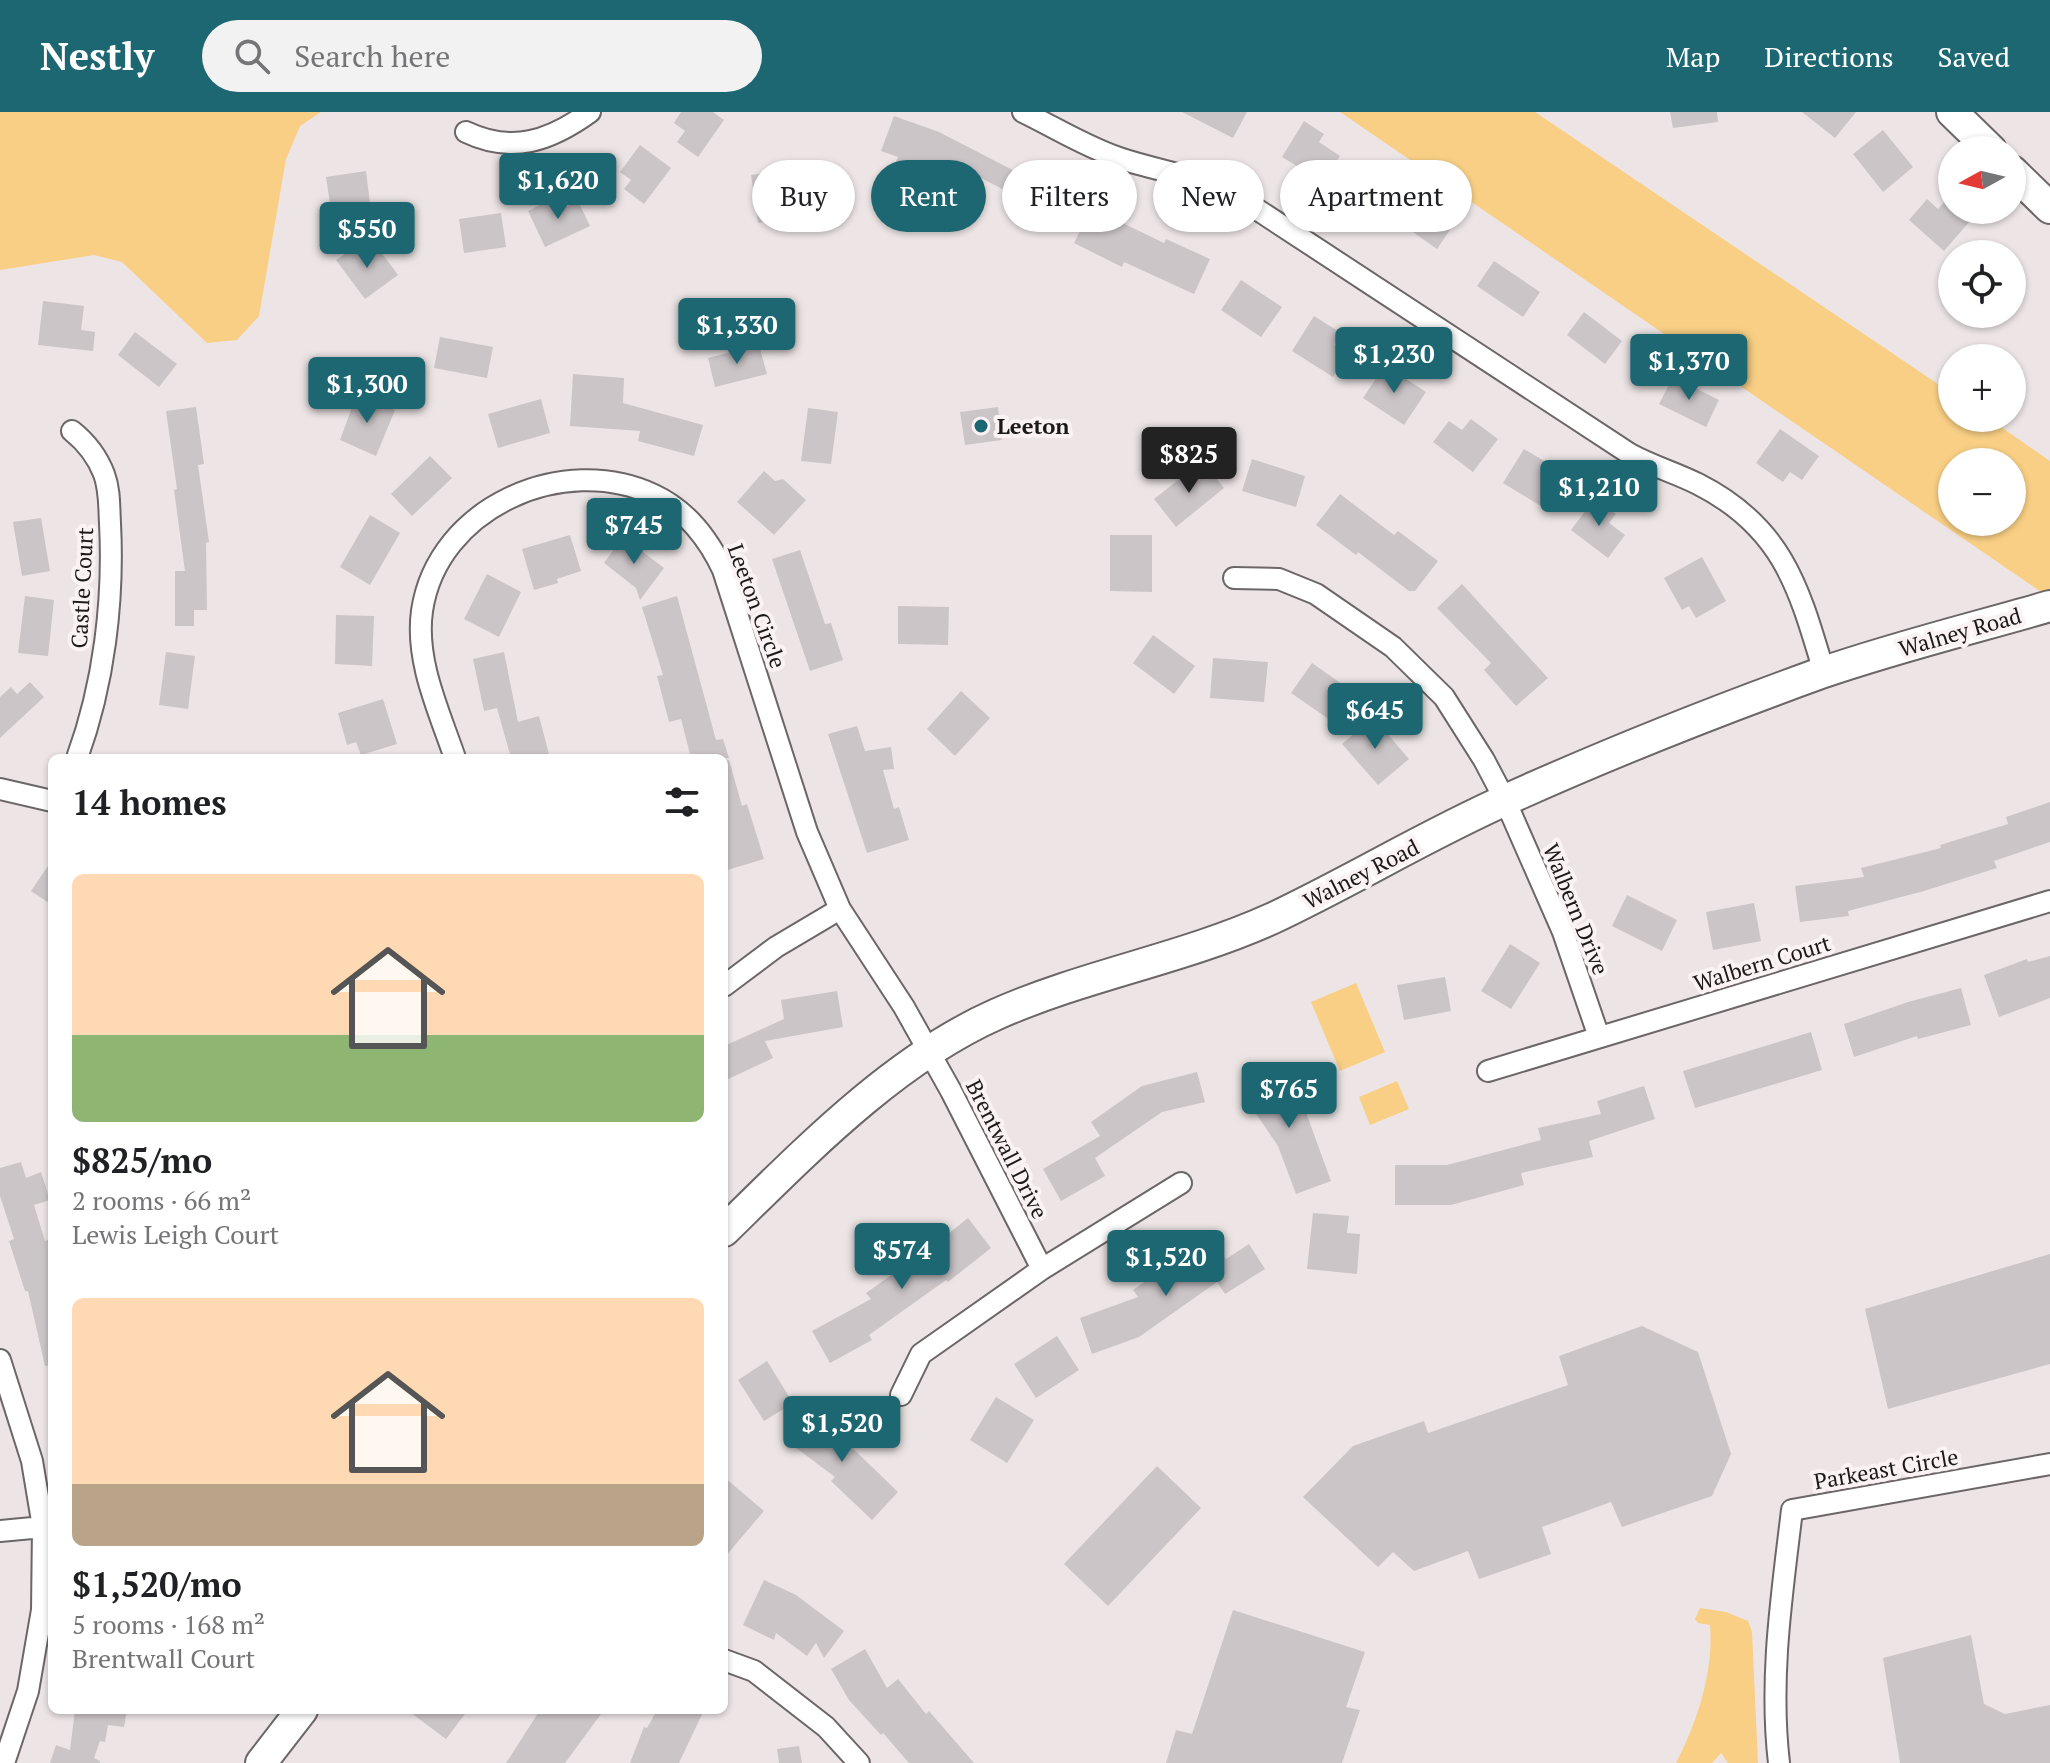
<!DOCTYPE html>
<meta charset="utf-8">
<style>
:root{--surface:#fff;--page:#f2f2f2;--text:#202124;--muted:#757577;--accent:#1d6772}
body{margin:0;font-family:"PT Serif",serif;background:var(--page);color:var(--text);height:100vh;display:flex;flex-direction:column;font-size:30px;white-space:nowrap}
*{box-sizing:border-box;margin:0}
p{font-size:26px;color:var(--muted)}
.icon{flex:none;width:44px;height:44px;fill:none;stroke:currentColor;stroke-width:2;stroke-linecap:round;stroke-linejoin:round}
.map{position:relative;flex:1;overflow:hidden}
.drawer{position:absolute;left:48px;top:642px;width:680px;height:960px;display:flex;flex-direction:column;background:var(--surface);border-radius:12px;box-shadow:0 2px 6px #0004}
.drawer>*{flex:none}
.top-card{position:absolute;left:752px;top:48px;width:760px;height:72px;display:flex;gap:16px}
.needle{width:52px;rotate:262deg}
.tools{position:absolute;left:1938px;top:24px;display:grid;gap:16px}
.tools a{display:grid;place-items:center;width:88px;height:88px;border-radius:50%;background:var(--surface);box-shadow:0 2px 6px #0004;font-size:40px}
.price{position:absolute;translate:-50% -68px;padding:0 18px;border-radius:8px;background:var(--accent);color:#fff;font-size:26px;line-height:52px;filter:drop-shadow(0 2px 4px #0008)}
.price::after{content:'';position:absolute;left:50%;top:48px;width:24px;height:18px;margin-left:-12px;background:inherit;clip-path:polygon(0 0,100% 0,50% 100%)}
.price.active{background:#222;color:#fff}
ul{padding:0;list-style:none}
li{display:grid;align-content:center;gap:16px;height:424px;padding:0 24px}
li span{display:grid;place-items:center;height:248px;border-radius:12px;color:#555}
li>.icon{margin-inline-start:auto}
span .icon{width:144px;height:144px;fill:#fffc;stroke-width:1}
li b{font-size:34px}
h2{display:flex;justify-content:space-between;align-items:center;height:96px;padding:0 24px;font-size:34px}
.tag{padding:0 28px;border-radius:36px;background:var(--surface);box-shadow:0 2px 6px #0004;font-size:28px;line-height:72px}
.tag.active{background:var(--accent);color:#fff}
header{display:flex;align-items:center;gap:48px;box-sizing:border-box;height:112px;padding:0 40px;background:var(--accent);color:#fff}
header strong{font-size:38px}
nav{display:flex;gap:44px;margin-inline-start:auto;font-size:28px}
.search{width:560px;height:72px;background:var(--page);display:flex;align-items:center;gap:20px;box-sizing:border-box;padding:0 28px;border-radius:44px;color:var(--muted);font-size:30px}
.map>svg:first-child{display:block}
</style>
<header>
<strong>Nestly</strong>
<div class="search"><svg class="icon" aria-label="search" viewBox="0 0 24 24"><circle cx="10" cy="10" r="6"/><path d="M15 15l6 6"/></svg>Search here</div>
<nav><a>Map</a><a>Directions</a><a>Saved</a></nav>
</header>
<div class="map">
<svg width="2050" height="1651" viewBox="0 0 2050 1651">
<rect width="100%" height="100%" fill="#ede5e5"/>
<!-- green -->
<path fill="#f8cf84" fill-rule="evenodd" d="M0 0H321L300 14 286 47 259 204 237 228 207 231 122 150 94 143 0 158Z
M1340 0H1535L1929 266 1952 282V306H1988L2050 349V486ZM1952 350H2012V410H1952Z
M1356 871 1385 940 1340 959 1311 890Z
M1397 969 1409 997 1370 1013 1359 985Z
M1700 1496 1726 1500 1748 1509 1752 1520 1758 1651H1728L1721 1641 1712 1651H1676C1697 1611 1714 1559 1710 1513L1698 1511 1695 1507Z"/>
<!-- building -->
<path fill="#cbc5c8" d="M681 0H713L724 8 698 45 677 30 685 19 674 11Z
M1182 0H1247L1233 26Z
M1670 0H1717L1718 10 1673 16Z
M1802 0H1856L1835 26Z
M894 4 939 20 1063 84 1047 117 1005 96 1012 82 981 66 976 78 919 49 913 63 893 56 898 45 881 39Z
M1304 9 1324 22 1319 30 1340 44 1323 70 1282 45Z
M1883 18 1913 55 1883 80 1853 42Z
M640 33 671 56 644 92 624 77 631 68 620 60Z
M789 58 795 106 758 111 751 63Z
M366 59 370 91 359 92 361 107 333 111 326 65Z
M1414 84 1454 112 1437 137 1397 109Z
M556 85 562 97 578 89 590 114 545 135 528 99Z
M1927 87 1938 97 1946 88 1952 93V98H1957L1970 109 1944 139 1909 108Z
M501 101 506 135 464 141 459 107Z
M1108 104 1164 131 1166 127 1210 147 1194 182 1124 150 1122 155 1074 131 1086 107 1102 115Z
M356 134 364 145 378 136 398 163 365 187 336 148Z
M1494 149 1540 180 1523 205 1477 174Z
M1241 168 1282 195 1261 225 1221 198Z
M43 189 84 194 81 218 95 220 93 239 38 233Z
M1584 200 1622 229 1605 252 1567 223Z
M1314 204 1341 221 1334 233 1347 242 1333 265 1292 239Z
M135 220 177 252 159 275 118 243Z
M440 225 493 235 487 266 434 256Z
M759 233 767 262 715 275 708 246Z
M1385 253 1426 280 1404 313 1363 286Z
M573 262 624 266 623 291 703 313 694 344 638 329 640 319 570 314Z
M1673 265 1719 288 1706 315 1659 292Z
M357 282 395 298 376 344 340 328Z
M541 287 550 321 498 336 488 302Z
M196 295 204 352 198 353 209 430 206 431 207 498H194V514H175V459H185L174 378 177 377 166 299Z
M998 295 1002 328 965 333 960 300Z
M808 296 838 300 831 352 801 349Z
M1471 307 1498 327 1473 360 1433 330 1449 309 1462 318Z
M1780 317 1819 344 1802 368 1790 360 1783 370 1756 351Z
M1524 337 1551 353 1543 365 1557 373 1544 396 1503 371Z
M430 344 452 366 412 404 391 382Z
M1252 347 1305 364 1296 395 1242 379Z
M1195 355 1200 361 1207 355 1224 376 1176 415 1154 387Z
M764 359 775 369 783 367 806 388 774 423 737 390Z
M1340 382 1394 423 1398 419 1438 449 1415 479H1409L1358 440 1356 443 1316 413Z
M1595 386 1616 402 1609 411 1625 423 1608 446 1571 418Z
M370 403 400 421 370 473 340 455Z
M41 406 50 459 22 464 13 410Z
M570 423 581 459 557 467 558 471 534 478 522 437Z
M1110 423H1152V480L1110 479Z
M623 425 664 456 640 488 636 476 604 451Z
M800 438 825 512 831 511 843 548 810 559 772 447Z
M1702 445 1726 489 1696 506 1689 494 1682 498 1664 466Z
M487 462 521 480 499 525 464 507Z
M1462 472 1548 566 1516 594 1484 558 1491 551 1437 496Z
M25 484 54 488 48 544 18 541Z
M677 484 716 628 723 627 729 646H691L681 607 669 610 657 564 663 563 642 495Z
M898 494 949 495 948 533 898 532Z
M336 503 374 504 372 554 335 552Z
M1153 523 1195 554 1174 582 1133 551Z
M166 540 195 544 188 597 159 593Z
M504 540 518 610 539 604 550 646H511L497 596 484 599 473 547Z
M1213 546 1268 550 1264 590 1210 586Z
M1312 551 1356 582 1336 612 1291 581Z
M30 570 44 585 0 626V585L11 575 17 582Z
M961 579 990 606 955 644 927 617Z
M383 587 397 632 361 643 356 630 347 633 338 601Z
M1373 605 1409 647 1378 673 1342 632Z
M857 614 865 639 891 635 894 657 883 658 894 697 899 695 909 728 867 741 828 622Z
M729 648 742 694 747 692 764 747 724 759V649Z
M2050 690V730L1994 749 1997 756 1924 779 1848 799 1849 804 1800 810 1795 774 1864 765 1861 756 1941 736 1940 733 2008 712 2006 705Z
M52 748V793L31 779Z
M1627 783 1677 808 1662 839 1612 814Z
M1754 791 1761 829 1713 838 1706 800Z
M1510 832 1540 851 1511 897 1481 879Z
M2050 844V886L1999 905 1984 863 2027 847 2028 850Z
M1445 865 1451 899 1404 908 1397 873Z
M1961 876 1971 913 1918 927 1917 924 1854 945 1844 912 1908 890Z
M837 879 843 915 765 929 773 946 724 969V934L784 907 781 888Z
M1811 920 1822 958 1695 996 1683 959Z
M1277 956 1304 995 1331 1069 1296 1082 1278 1034 1242 981Z
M1197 960 1205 990 1162 1000 1095 1046 1105 1064 1061 1089 1043 1057 1100 1024 1091 1010 1142 974Z
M1644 974 1655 1007 1589 1029 1593 1045 1521 1061 1524 1073 1451 1093H1395V1053H1447L1541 1028 1538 1016 1601 1002 1597 989Z
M21 1050 26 1066 41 1060 50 1088 34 1093 45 1129 52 1126V1253L45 1254 28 1179H25L9 1129 14 1127 0 1084V1056Z
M1313 1101 1349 1104 1347 1121 1360 1122 1357 1162 1307 1157Z
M968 1106 991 1136 948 1170 946 1168 869 1223 872 1228 830 1251 812 1219 871 1187 866 1181 907 1152 908 1154Z
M1249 1132 1265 1157 1225 1182 1217 1170 1139 1225 1092 1242 1080 1206 1138 1185 1133 1178 1172 1151 1182 1166 1222 1140 1226 1147Z
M2050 1142V1252L1888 1297 1865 1197Z
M1642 1214 1698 1240 1731 1342 1712 1384 1622 1415 1611 1390 1542 1415 1551 1442 1479 1467 1468 1439 1414 1459 1393 1440 1378 1455 1303 1385 1353 1334 1424 1309 1428 1321 1568 1273 1559 1244Z
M1057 1224 1079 1258 1036 1286 1014 1252Z
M767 1249 793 1291 764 1309 738 1268Z
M996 1285 1034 1308 1007 1351 970 1328Z
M804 1301H811L846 1328 845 1329 898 1380 872 1408 831 1369 835 1365 784 1327Z
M1157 1354 1201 1396 1108 1494 1064 1452Z
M724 1365 764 1399 724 1446Z
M764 1468 796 1483 844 1519 824 1546 816 1531 807 1544 776 1521 774 1528 743 1513Z
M1233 1498 1365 1540 1346 1595 1360 1598 1342 1651H1166L1176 1618 1192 1622Z
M1971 1523 1984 1592 2005 1602 2050 1593V1651H1900L1883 1546Z
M865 1537 887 1576 898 1567 926 1602 929 1599 974 1651H909L883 1621 881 1623 849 1588 831 1557Z
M75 1598H127L124 1615 108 1613 105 1630 100 1629 94 1646 100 1649V1651H50L56 1633 70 1638Z
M407 1598H468L446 1627Z
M540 1598H604L565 1651H506Z
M657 1598H704L679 1651H630L644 1615 647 1616Z
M799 1634 802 1651H779L777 1637Z"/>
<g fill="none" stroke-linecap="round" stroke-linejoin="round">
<defs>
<path id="minor" d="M1023 0C1054 15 1086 35 1119 46 1157 59 1195 63 1232 81L1630 342C1652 354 1676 361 1698 372 1783 415 1799 476 1824 560
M466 20C512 42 550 29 590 0
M72 319C87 331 97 344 104 362 110 378 109 395 110 411 114 489 104 572 77 646
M1234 466 1279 467 1316 482 1393 535 1444 585 1484 648 1505 688 1563 820 1599 925
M455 646C439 599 415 549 422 499 437 395 564 340 654 383 686 398 708 426 723 458L807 720 840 797 904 895 951 979 1042 1157
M0 677 52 689
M724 874 776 835 840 797
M1488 959 2050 789
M0 1248 32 1349 43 1415 42 1498 28 1579 4 1651
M901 1283 921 1242 1042 1157 1181 1071
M0 1419 43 1415
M724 1548 754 1559 826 1615 859 1651
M1779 1651C1769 1566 1782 1482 1792 1398L2050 1352"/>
<path id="secondary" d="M1952 0 1991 38
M2012 59 2050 96
M724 1119C804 1041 893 948 997 902 1085 863 1182 847 1271 807 1352 769 1428 722 1510 686 1612 640 1716 599 1821 561 1896 535 1974 516 2050 494
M261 1651 302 1598"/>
</defs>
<!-- minor casing -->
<use href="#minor" stroke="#6c6666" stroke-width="24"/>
<!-- secondary casing -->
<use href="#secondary" stroke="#6c6666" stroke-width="34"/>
<!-- minor -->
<use href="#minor" stroke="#fff" stroke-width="20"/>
<!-- secondary -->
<use href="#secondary" stroke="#fff" stroke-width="30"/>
</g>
<!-- markers -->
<circle fill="#1d6772" stroke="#faf2f3" stroke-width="3" cx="981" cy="314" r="8"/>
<g text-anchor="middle" stroke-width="8" stroke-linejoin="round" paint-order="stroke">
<!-- poi labels -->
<g font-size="22" font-weight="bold" fill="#1b1919" stroke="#faf2f3" text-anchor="start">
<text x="997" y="322">Leeton</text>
</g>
<!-- street labels -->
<g font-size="22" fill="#1b1919" stroke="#faf2f3">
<text transform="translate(82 476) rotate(-87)" y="8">Castle Court</text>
<text transform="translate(757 494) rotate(70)" y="8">Leeton Circle</text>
<text transform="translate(1960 520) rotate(-16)" y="8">Walney Road</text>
<text transform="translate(1361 762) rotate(-27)" y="8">Walney Road</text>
<text transform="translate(1576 797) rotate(68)" y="8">Walbern Drive</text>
<text transform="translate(1762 851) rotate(-17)" y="8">Walbern Court</text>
<text transform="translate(1007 1037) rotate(63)" y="8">Brentwall Drive</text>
<text transform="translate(1886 1357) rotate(-10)" y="8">Parkeast Circle</text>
</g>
</g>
</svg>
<div class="tools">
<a><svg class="needle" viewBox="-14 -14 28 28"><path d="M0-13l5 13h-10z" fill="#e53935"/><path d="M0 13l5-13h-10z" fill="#757577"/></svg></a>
<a><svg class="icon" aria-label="locate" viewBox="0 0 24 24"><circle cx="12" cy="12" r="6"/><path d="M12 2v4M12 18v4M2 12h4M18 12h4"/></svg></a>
<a>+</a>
<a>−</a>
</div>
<b class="price" style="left:558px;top:109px">$1,620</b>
<b class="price" style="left:367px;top:158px">$550</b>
<b class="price" style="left:737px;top:254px">$1,330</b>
<b class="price" style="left:1394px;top:283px">$1,230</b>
<b class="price" style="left:1689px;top:290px">$1,370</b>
<b class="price" style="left:367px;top:313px">$1,300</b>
<b class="price active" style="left:1189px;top:383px">$825</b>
<b class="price" style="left:1599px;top:416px">$1,210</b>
<b class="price" style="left:634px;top:454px">$745</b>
<b class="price" style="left:1375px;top:639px">$645</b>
<b class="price" style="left:1289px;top:1018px">$765</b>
<b class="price" style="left:902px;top:1179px">$574</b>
<b class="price" style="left:1166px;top:1186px">$1,520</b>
<b class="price" style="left:842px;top:1352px">$1,520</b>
<div class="top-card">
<a class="tag">Buy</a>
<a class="tag active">Rent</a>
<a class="tag">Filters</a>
<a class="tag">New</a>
<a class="tag">Apartment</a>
</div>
<section class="drawer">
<h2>14 homes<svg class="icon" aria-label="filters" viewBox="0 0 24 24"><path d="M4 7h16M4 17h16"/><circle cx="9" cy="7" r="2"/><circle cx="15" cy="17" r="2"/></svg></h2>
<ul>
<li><span style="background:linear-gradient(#ffd9b3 65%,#8fb573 0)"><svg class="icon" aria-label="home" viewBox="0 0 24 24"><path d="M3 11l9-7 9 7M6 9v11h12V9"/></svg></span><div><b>$825/mo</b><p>2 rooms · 66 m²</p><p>Lewis Leigh Court</p></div></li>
<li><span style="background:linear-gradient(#ffd9b3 75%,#b9a48a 0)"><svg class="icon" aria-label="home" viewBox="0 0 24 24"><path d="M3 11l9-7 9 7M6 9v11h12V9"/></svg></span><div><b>$1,520/mo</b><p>5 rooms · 168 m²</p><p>Brentwall Court</p></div></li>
</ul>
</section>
</div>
